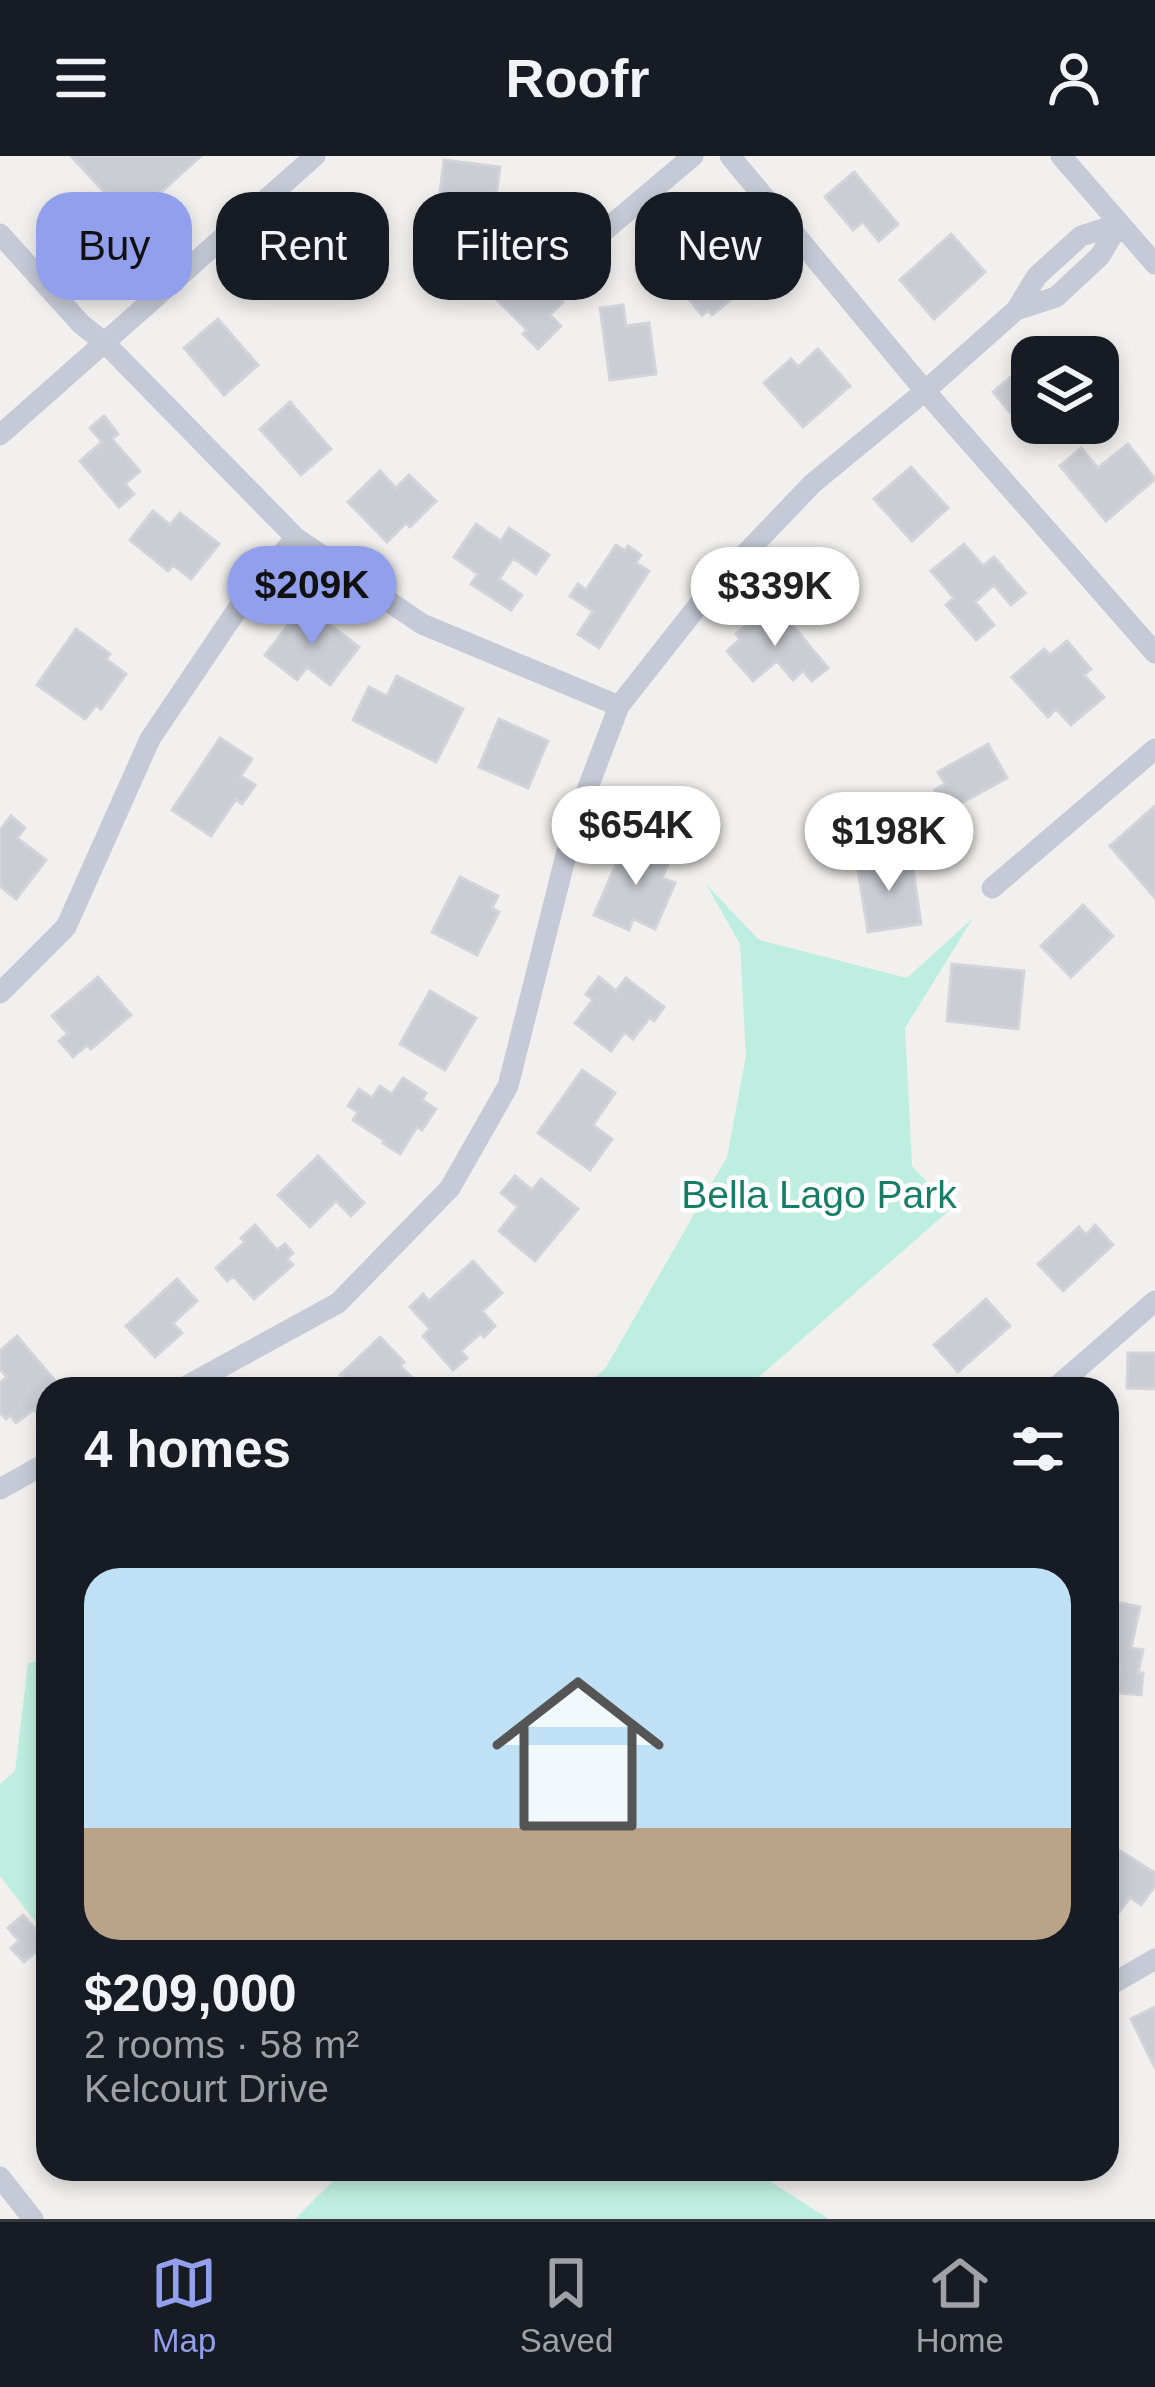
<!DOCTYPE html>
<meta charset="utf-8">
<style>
:root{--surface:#171b24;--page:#242831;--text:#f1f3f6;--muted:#9ea1a6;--line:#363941;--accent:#919fec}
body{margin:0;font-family:Helvetica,sans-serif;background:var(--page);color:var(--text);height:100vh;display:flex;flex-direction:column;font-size:45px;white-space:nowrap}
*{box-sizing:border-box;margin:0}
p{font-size:39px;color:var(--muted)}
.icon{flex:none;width:66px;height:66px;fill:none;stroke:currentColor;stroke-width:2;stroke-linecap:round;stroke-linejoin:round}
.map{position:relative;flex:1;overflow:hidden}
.panel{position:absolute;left:36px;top:1221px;width:1083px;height:804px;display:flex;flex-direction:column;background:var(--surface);border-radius:36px;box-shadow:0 6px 18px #0003}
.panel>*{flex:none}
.banner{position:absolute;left:36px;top:36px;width:1083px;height:108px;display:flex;gap:24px}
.tools{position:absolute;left:1011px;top:180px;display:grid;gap:24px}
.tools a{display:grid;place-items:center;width:108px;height:108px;border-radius:24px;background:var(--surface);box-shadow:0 6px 18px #0003;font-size:60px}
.price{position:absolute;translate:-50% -102px;padding:0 27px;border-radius:42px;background:#fff;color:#222;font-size:39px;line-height:78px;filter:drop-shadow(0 3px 6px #0008)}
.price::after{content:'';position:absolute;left:50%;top:72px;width:36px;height:27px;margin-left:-18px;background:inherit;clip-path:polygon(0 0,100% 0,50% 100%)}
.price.on{background:var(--accent);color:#111}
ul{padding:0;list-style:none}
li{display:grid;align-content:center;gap:24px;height:636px;padding:0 48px}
li span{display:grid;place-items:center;height:372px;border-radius:36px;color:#555}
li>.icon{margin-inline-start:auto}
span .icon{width:216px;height:216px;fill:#fffc;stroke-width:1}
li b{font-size:51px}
h2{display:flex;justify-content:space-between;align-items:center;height:144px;padding:0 48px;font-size:51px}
.pill{padding:0 42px;border-radius:36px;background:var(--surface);box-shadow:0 6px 18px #0003;font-size:42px;line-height:108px}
.pill.on{background:var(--accent);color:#111}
header{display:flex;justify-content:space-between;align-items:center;height:156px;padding:0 48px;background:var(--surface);font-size:54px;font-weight:600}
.menu{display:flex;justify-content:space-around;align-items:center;height:168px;border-top:3px solid var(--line);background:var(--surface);font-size:33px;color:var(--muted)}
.menu a{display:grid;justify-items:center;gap:6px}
.menu .on{color:var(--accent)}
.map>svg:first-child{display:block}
</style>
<header><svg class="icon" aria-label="menu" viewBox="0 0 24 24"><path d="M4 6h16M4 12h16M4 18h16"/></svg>Roofr<svg class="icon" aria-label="person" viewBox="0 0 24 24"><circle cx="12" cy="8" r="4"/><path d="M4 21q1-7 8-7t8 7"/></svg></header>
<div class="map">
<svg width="1155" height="2063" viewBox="0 0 1155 2063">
<rect width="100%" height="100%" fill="#f1f0ef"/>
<!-- green -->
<path fill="#beeedf" d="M706 728 759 784 907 822 973 762 905 872 912 1010 952 1052 745 1233H581L605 1213 727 1001 746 900 740 788Z
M48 1503V1782L0 1720V1628L15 1615 28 1507Z
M345 2013H750L829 2063H295Z"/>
<!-- building -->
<path fill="#cbcdd4" stroke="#d3d3da" stroke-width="3" d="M71 0H201L118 75 107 63 119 52Z
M444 4 500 11 495 46H489L483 92 463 90 464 81 435 77Z
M854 16 898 68 879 85 863 66 853 74 825 41Z
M951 78 985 116 934 163 900 124Z
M720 83 755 124 712 159 709 154 702 159 676 128 685 121 674 107 689 95 696 103Z
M523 106 563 146 550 159 561 170 538 193 523 178 527 174 491 138Z
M623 149 626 170 649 167 656 218 610 224 600 152Z
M218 163 258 209 224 239 184 192Z
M818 193 850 230 803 271 764 227 791 203 798 211Z
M1032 203V267H1053L1033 284 993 236Z
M290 246 331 293 301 319 260 273Z
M104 260 118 278 112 283 140 315 125 328 134 338 119 351 80 305 102 286 90 272Z
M1128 288 1155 323 1106 365 1060 310 1081 292 1098 312Z
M911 311 948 352 912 385 874 343Z
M380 315 396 332 409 319 436 345 410 371 406 367 387 386 348 346Z
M153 355 170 369 180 357 219 388 191 423 173 409 168 415 130 384Z
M476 368 501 385 509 372 549 399 536 418 513 402 499 423 522 439 511 454 471 428 478 418 454 401Z
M964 388 983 410 994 401 1025 437 1011 449 994 429 975 446 994 469 976 484 946 449 954 442 931 415Z
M616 389 625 395 628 390 641 399 636 407 649 415 599 492 578 478 593 455 570 440 578 428 586 434Z
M304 449 359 491 330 529 307 511 297 524 265 499Z
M778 452 828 512 812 525 803 515 793 524 777 505 753 525 727 495 740 483 736 478 755 462 759 467Z
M76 473 110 498 106 503 126 518 101 553 96 549 85 563 37 529Z
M1067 485 1091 513 1084 519 1104 541 1071 569 1056 553 1048 561 1012 521 1044 493 1050 499Z
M397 520 463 553 436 606 353 564 369 531 387 540Z
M499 563 548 585 528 632 479 611Z
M220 582 252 603 241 620 255 629 242 648 236 643 211 680 172 654Z
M988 588 1007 622 947 655 935 634 945 628 938 616Z
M1155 650V742L1110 690Z
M11 660 25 672 17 682 46 704 16 743 0 730V674Z
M630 676 643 681 638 693 669 706 662 722 675 727 655 773 633 763 629 774 594 759Z
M911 700 921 768 868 776 857 708Z
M460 721 498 740 492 752 499 756 477 799 432 776Z
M1083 749 1113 780 1071 821 1041 790Z
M952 808 1024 815 1018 873 947 865Z
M98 821 131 859 91 893 87 889 73 901 59 885 68 878 52 860Z
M599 821 616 835 626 822 664 851 654 865 650 861 633 883 625 876 611 895 575 867 593 844 586 838Z
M430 835 476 862 445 914 400 888Z
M582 914 615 937 593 969 612 983 590 1014 538 977Z
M403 922 426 937 422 944 436 953 422 974 417 971 400 998 383 987 385 985 353 964 358 956 348 950 359 933 372 942 380 930 392 938Z
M318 1000 364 1047 351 1060 336 1045 310 1071 278 1039Z
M515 1020 532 1034 541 1023 578 1053 535 1105 499 1075 518 1051 501 1037Z
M255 1069 277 1094 285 1088 293 1097 287 1103 293 1109 254 1143 233 1120 227 1125 216 1112 245 1086 241 1082Z
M1095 1069 1113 1089 1063 1135 1038 1108 1079 1071 1086 1079Z
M473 1105 502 1137 482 1155 495 1170 484 1181 481 1177 461 1195 467 1202 453 1214 423 1180 430 1173 410 1151 423 1138 429 1145Z
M177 1123 197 1145 173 1167 182 1177 155 1201 126 1170Z
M986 1143 1010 1170 958 1216 934 1189Z
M17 1180 62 1233H48V1251L39 1259 34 1253 16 1267 10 1259 6 1263 0 1256V1227L7 1221 0 1213V1195Z
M380 1181 404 1206 400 1210 418 1227 411 1233H330L343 1221 340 1219Z
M1128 1197H1155V1233L1127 1232Z
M1107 1444 1140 1451 1131 1492 1143 1494 1138 1517H1143L1141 1539 1118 1537 1120 1508 1107 1505Z
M1119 1694 1155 1717V1730L1141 1749 1130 1741 1115 1762 1107 1757V1711Z
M23 1759 47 1786 24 1806 11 1792 19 1785 8 1772Z
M1155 1851V1912L1131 1863Z"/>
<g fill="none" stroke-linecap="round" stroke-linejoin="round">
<!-- minor -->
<path stroke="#c6cad6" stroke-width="21" d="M730 0 925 235 1155 497
M1061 0 1155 108
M0 78 81 168 105 187 296 382 422 468 619 550
M591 86 693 0
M1016 154 1056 141 1100 100 1119 68
M0 279 315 0
M992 732 1155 593
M0 837 66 771 150 583 253 430 296 382
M181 1233 338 1147 450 1032 508 930 573 671 619 550 708 437 812 328 925 235 1016 154 1037 120 1081 80 1119 68
M1054 1233 1155 1145
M0 1333 48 1306
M1107 1831 1155 1803
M0 2021 33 2063"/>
</g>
<g text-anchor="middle" stroke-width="9" stroke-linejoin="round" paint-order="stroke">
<!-- park labels -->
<g font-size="39" fill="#187d67" stroke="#fff">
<text x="819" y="1052">Bella Lago Park</text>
</g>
</g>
</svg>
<div class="tools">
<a><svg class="icon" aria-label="layers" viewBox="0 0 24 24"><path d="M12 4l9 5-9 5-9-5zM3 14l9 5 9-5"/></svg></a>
</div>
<b class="price on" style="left:312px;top:492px">$209K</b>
<b class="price" style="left:775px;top:493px">$339K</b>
<b class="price" style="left:636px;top:732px">$654K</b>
<b class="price" style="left:889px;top:738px">$198K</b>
<div class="banner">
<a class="pill on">Buy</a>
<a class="pill">Rent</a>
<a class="pill">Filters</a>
<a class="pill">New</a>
</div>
<section class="panel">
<h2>4 homes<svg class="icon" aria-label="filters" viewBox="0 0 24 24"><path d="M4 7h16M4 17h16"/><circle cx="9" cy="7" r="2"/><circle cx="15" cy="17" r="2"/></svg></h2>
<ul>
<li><span style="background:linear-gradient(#bfe0f5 70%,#b9a48a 0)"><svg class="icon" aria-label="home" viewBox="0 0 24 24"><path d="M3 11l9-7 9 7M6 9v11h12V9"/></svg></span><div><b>$209,000</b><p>2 rooms · 58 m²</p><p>Kelcourt Drive</p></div></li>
</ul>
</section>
</div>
<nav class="menu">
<a class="on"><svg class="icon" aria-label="map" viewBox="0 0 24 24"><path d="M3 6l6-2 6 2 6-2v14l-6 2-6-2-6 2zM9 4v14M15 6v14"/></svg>Map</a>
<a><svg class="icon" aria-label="saved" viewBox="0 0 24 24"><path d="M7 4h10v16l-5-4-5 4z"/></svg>Saved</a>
<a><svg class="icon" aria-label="home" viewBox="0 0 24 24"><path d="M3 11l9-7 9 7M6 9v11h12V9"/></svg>Home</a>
</nav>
